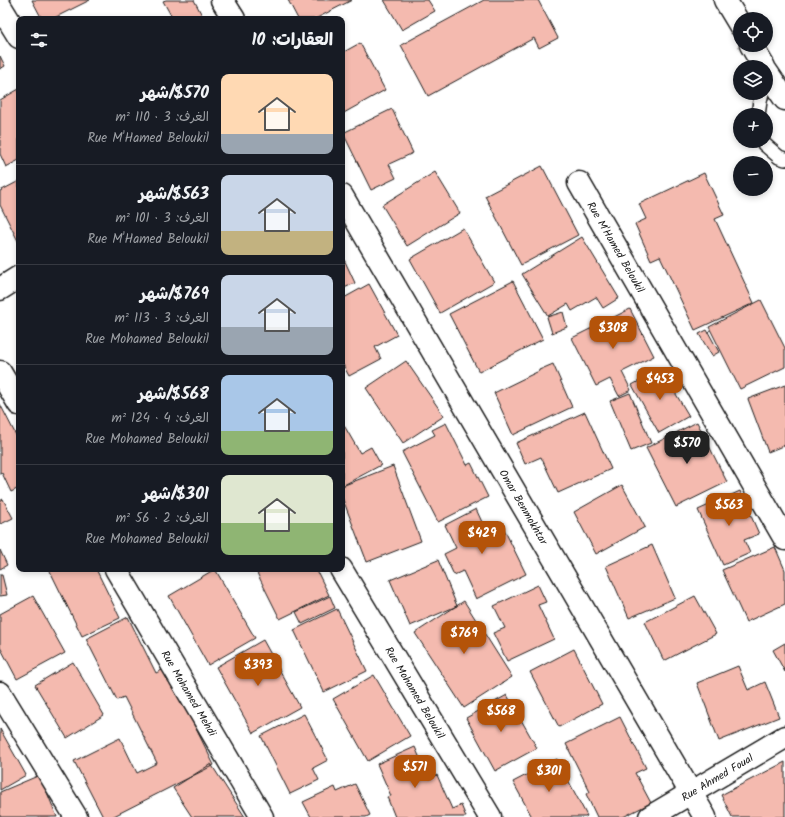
<!DOCTYPE html>
<html lang="ar">
<meta charset="utf-8">
<style>
:root{--surface:#171b24;--page:#20242c;--text:#f1f3f6;--muted:#9ea1a6;--line:#363941;--accent:#b45309}
body{margin:0;font-family:Kalam,"Playpen Sans Arabic",sans-serif;background:var(--page);color:var(--text);direction:rtl;height:100vh;display:flex;flex-direction:column;font-size:15px;white-space:nowrap}
*{box-sizing:border-box;margin:0}
p{font-size:13px;color:var(--muted)}
.icon{flex:none;width:22px;height:22px;fill:none;stroke:currentColor;stroke-width:2;stroke-linecap:round;stroke-linejoin:round}
.map{position:relative;flex:1;overflow:hidden;direction:ltr}
.drawer{position:absolute;left:16px;top:16px;width:329px;height:556px;display:flex;flex-direction:column;background:var(--surface);border-radius:8px;box-shadow:0 2px 6px #0003;direction:rtl}
.drawer>*{flex:none}
.controls{position:absolute;left:733px;top:12px;display:grid;gap:8px}
.controls a{display:grid;place-items:center;width:40px;height:40px;border-radius:50%;background:var(--surface);box-shadow:0 2px 6px #0003;font-size:20px}
.price{position:absolute;translate:-50% -34px;padding:0 9px;border-radius:8px;background:var(--accent);color:#fff;font-size:13px;line-height:26px;filter:drop-shadow(0 1px 2px #0008)}
.price::after{content:'';position:absolute;left:50%;top:24px;width:12px;height:9px;margin-left:-6px;background:inherit;clip-path:polygon(0 0,100% 0,50% 100%)}
.price.selected{background:#222;color:#fff}
ul{padding:0;list-style:none}
li{display:flex;align-items:center;gap:12px;height:100px;padding:0 12px}
li+li{border-top:1px solid var(--line)}
li span{display:grid;place-items:center;flex:none;width:112px;height:80px;border-radius:8px;color:#555}
li>.icon{margin-inline-start:auto}
span .icon{width:48px;height:48px;fill:#fffc;stroke-width:1}
li b{font-size:17px}
h2{display:flex;justify-content:space-between;align-items:center;height:48px;padding:0 12px;font-size:17px}
.map>svg:first-child{display:block}
</style>
<div class="map">
<svg width="785" height="817" viewBox="0 0 785 817">
<rect width="100%" height="100%" fill="#fff"/>
<filter id="ink" filterUnits="userSpaceOnUse"><feTurbulence type="fractalNoise" baseFrequency=".025" numOctaves="2"/><feDisplacementMap in="SourceGraphic" scale="8" xChannelSelector="R" yChannelSelector="G"/><feConvolveMatrix kernelMatrix="1 2 1 2 8 2 1 2 1" color-interpolation-filters="sRGB"/></filter>
<g filter="url(#ink)">
<!-- building -->
<path fill="#f4baaf" stroke="#1c1c1c" d="M32 0H90L52 19H42Z
M166 0H194L204 19H173L163 1Z
M288 0H352L315 19H298Z
M384 0H428L435 11 402 30Z
M484 0H538L558 38 539 48 534 38 428 96 401 45Z
M360 43 385 90 342 114V53Z
M0 56 5 66 0 69Z
M19 89V160L6 167 0 154V100Z
M392 109 413 153 389 164 396 178 371 190 343 133Z
M542 166 578 235 521 265 485 196Z
M435 172 460 213 407 246 382 205Z
M704 173 724 215 715 219 754 303 695 330 660 256 651 260 635 224 646 219 639 204Z
M19 181V243L0 205V191Z
M463 228 494 282 440 313 410 259Z
M582 237 619 298 603 308 596 297 572 311 568 304 548 316 522 274Z
M342 255 355 283 342 289Z
M513 281 543 339 479 372 449 314Z
M369 284 397 335 375 347 381 359 349 376 342 363V299Z
M761 300 785 348V367L740 389 709 327Z
M630 309 654 356 622 372 631 390 619 396 610 379 596 386 572 338Z
M563 312 567 327 552 333 547 317Z
M707 330 719 352 712 356 699 334Z
M406 361 444 416 403 443 366 388Z
M553 364 572 407 513 435 494 393 539 371V370Z
M661 369 689 416 659 433 632 385Z
M785 385V445L768 452 748 399Z
M630 393 651 443 631 451 610 401Z
M0 404 19 441V488L11 492 2 473 0 474Z
M585 412 611 469 558 493 541 457 525 464 516 443Z
M342 422 360 453 371 447 381 465 342 486Z
M697 422 727 482 676 507 646 448Z
M446 423 467 465 471 463 488 497 438 522 402 452 435 435 432 430Z
M393 466 421 541 367 562 342 497V486Z
M622 485 645 527 596 554 574 512Z
M740 491 759 534 744 540 750 553 723 565 698 510Z
M3 499 13 518 1 524 0 523V501Z
M476 509 487 533 502 525 526 574 476 599 463 571 454 575 444 554 456 548 445 525Z
M652 545 675 598 629 618 606 566Z
M775 547 785 570V604L746 622 722 570Z
M0 550 7 565 0 569Z
M438 560 457 606 410 626 390 580Z
M49 569H96L120 618 82 636Z
M215 569 255 638 208 665 169 596Z
M255 569H316L329 595 280 619Z
M0 575H2L7 595 0 596Z
M538 585 546 602 538 605 554 639 507 661 493 633 505 628 494 606Z
M33 596 65 653 17 679 0 647V614Z
M330 596 335 608 302 624 296 612Z
M695 596 716 634 664 661 645 622Z
M464 601 512 677 464 708 415 633Z
M337 609 367 671 324 692 294 630Z
M128 617 156 673 166 668 214 765 112 817H103L74 761 120 738 137 773 157 763 124 697 117 700 86 639Z
M263 640 300 707 253 733 216 667Z
M785 643V672L773 650Z
M574 649 602 704 559 727 530 672Z
M73 662 104 715 67 738 35 685Z
M738 666 748 690 765 682 779 717 719 741 697 683Z
M374 675 410 736 368 761 333 699Z
M507 695 537 748 495 771 466 718Z
M304 714 328 760 313 768 319 780 290 794 261 736Z
M620 717 646 768 635 773 651 803 623 817H597L586 794 590 792 566 744Z
M0 729 26 775 0 790Z
M415 747 429 779 437 775 452 809 461 805 466 817H395L387 797 391 796 377 764Z
M557 759 587 816 585 817H532L513 782Z
M785 762V817H732L721 795Z
M211 764 245 817H192L173 788Z
M40 775 57 817H0V792Z
M355 784 370 815 366 817H311L303 802 335 787 337 792Z"/>
<g fill="none" stroke-linecap="round" stroke-linejoin="round">
<defs>
<path id="service" d="M758 115 760 101 762 93
M763 141 764 144 779 157 785 159"/>
<g id="minor">
<path d="M222 0 234 19"/>
<path d="M0 6 19 37"/>
<path id="s1" d="M579 183 785 539"/>
<path id="s2" d="M342 196 705 817"/>
<path d="M0 289 19 277"/>
<path d="M0 372 19 404"/>
<path id="s3" d="M116 569 262 817"/>
<path id="s4" d="M341 569 490 817"/>
<path d="M0 693 76 817"/>
<path id="s5" d="M650 817 785 737"/>
</g>
<path id="secondary" d="M725 0 740 25
M751 45 764 67
M766 71 785 99"/>
</defs>
<!-- service casing -->
<use href="#service" stroke="#1c1c1c" stroke-width="16"/>
<!-- minor casing -->
<use href="#minor" stroke="#1c1c1c" stroke-width="25"/>
<!-- secondary casing -->
<use href="#secondary" stroke="#1c1c1c" stroke-width="25"/>
<!-- service -->
<use href="#service" stroke="#fff" stroke-width="13"/>
<!-- minor -->
<use href="#minor" stroke="#fff" stroke-width="22"/>
<!-- secondary -->
<use href="#secondary" stroke="#fff" stroke-width="22"/>
</g>
</g>
<g text-anchor="middle" stroke-width="3" stroke-linejoin="round" paint-order="stroke">
<!-- street labels -->
<g font-size="11" fill="#1c1c1c" stroke="#fff">
<text dy="4" stroke="none"><textPath href="#s1" startOffset="74">Rue M'Hamed Beloukil</textPath></text>
<text dy="4" stroke="none"><textPath href="#s2" startOffset="360">Omar Benmokhtar</textPath></text>
<text dy="4" stroke="none"><textPath href="#s3" startOffset="144">Rue Mohamed Mehdi</textPath></text>
<text dy="4" stroke="none"><textPath href="#s4" startOffset="144">Rue Mohamed Beloukil</textPath></text>
<text dy="4" stroke="none"><textPath href="#s5" startOffset="78">Rue Ahmed Foual</textPath></text>
</g>
</g>
</svg>
<div class="controls">
<a><svg class="icon" aria-label="locate" viewBox="0 0 24 24"><circle cx="12" cy="12" r="6"/><path d="M12 2v4M12 18v4M2 12h4M18 12h4"/></svg></a>
<a><svg class="icon" aria-label="layers" viewBox="0 0 24 24"><path d="M12 4l9 5-9 5-9-5zM3 14l9 5 9-5"/></svg></a>
<a>+</a>
<a>−</a>
</div>
<b class="price" style="left:613px;top:350px">$308</b>
<b class="price" style="left:660px;top:401px">$453</b>
<b class="price selected" style="left:687px;top:465px">$570</b>
<b class="price" style="left:729px;top:527px">$563</b>
<b class="price" style="left:482px;top:555px">$429</b>
<b class="price" style="left:464px;top:655px">$769</b>
<b class="price" style="left:258px;top:687px">$393</b>
<b class="price" style="left:501px;top:733px">$568</b>
<b class="price" style="left:415px;top:789px">$571</b>
<b class="price" style="left:549px;top:793px">$301</b>
<section class="drawer">
<h2>العقارات: 10<svg class="icon" aria-label="filters" viewBox="0 0 24 24"><path d="M4 7h16M4 17h16"/><circle cx="9" cy="7" r="2"/><circle cx="15" cy="17" r="2"/></svg></h2>
<ul>
<li><span style="background:linear-gradient(#ffd9b3 75%,#9aa5b1 0)"><svg class="icon" aria-label="home" viewBox="0 0 24 24"><path d="M3 11l9-7 9 7M6 9v11h12V9"/></svg></span><div><b>$570/شهر</b><p>الغرف: 3 · 110 m²</p><p>Rue M'Hamed Beloukil</p></div></li>
<li><span style="background:linear-gradient(#c9d6e8 70%,#c2b280 0)"><svg class="icon" aria-label="home" viewBox="0 0 24 24"><path d="M3 11l9-7 9 7M6 9v11h12V9"/></svg></span><div><b>$563/شهر</b><p>الغرف: 3 · 101 m²</p><p>Rue M'Hamed Beloukil</p></div></li>
<li><span style="background:linear-gradient(#c9d6e8 65%,#9aa5b1 0)"><svg class="icon" aria-label="home" viewBox="0 0 24 24"><path d="M3 11l9-7 9 7M6 9v11h12V9"/></svg></span><div><b>$769/شهر</b><p>الغرف: 3 · 113 m²</p><p>Rue Mohamed Beloukil</p></div></li>
<li><span style="background:linear-gradient(#a9c7e8 70%,#8fb573 0)"><svg class="icon" aria-label="home" viewBox="0 0 24 24"><path d="M3 11l9-7 9 7M6 9v11h12V9"/></svg></span><div><b>$568/شهر</b><p>الغرف: 4 · 124 m²</p><p>Rue Mohamed Beloukil</p></div></li>
<li><span style="background:linear-gradient(#dfe7d0 60%,#8fb573 0)"><svg class="icon" aria-label="home" viewBox="0 0 24 24"><path d="M3 11l9-7 9 7M6 9v11h12V9"/></svg></span><div><b>$301/شهر</b><p>الغرف: 2 · 56 m²</p><p>Rue Mohamed Beloukil</p></div></li>
</ul>
</section>
</div>
